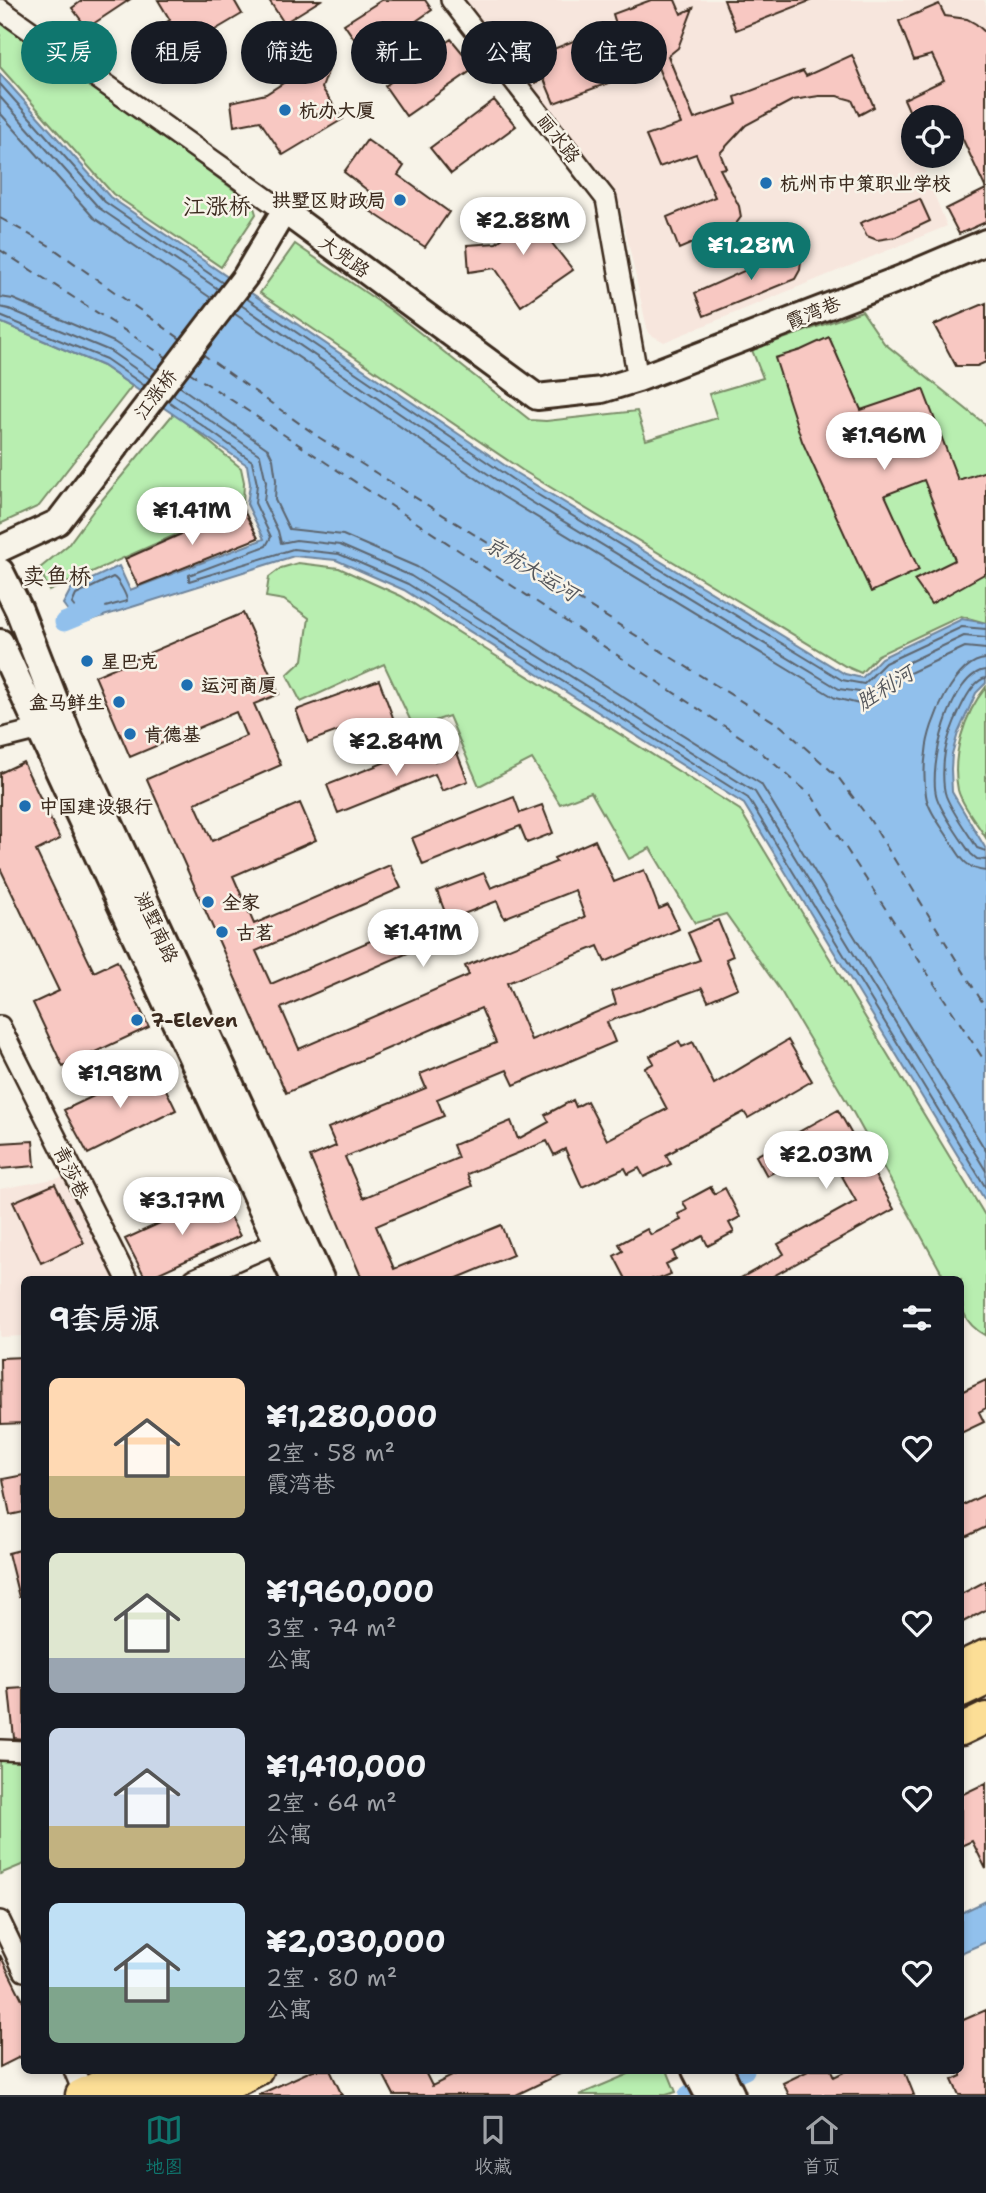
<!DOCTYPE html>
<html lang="zh">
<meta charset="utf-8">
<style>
:root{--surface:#171b24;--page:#20242c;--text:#f1f3f6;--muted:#9ea1a6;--line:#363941;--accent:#0f766e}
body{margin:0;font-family:"Shantell Sans","LXGW WenKai TC",sans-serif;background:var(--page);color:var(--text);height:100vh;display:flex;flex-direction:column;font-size:26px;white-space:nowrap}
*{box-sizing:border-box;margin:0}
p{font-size:23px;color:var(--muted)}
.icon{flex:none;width:38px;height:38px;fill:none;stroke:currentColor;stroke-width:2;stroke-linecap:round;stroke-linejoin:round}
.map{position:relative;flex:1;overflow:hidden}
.details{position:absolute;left:21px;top:1276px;width:943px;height:798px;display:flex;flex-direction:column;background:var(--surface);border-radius:10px;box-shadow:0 4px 10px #0003}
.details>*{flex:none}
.banner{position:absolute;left:21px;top:21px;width:945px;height:63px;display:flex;gap:14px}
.controls{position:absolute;left:901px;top:105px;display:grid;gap:14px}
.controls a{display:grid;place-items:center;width:63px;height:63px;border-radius:50%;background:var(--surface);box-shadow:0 4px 10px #0003;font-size:35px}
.price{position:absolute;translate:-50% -60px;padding:0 16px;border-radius:24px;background:#fff;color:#222;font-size:23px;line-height:46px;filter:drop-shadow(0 2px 4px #0008)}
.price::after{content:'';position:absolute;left:50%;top:42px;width:21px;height:16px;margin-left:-10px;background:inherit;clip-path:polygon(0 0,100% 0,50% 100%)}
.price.active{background:var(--accent);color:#fff}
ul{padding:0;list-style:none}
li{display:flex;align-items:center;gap:21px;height:175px;padding:0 28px}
li span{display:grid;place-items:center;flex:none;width:196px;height:140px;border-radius:10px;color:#555}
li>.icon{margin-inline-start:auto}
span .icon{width:84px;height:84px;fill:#fffc;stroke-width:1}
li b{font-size:30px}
h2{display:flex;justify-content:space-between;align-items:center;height:84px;padding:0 28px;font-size:30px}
.chip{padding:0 24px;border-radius:32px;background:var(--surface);box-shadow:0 4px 10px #0003;font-size:24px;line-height:63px}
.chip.active{background:var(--accent);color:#fff}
.tab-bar{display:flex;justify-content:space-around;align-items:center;height:98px;border-top:2px solid var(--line);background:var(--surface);font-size:19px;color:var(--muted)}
.tab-bar a{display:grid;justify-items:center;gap:4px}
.tab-bar .active{color:var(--accent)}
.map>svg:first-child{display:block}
</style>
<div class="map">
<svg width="986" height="2095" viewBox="0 0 986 2095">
<rect width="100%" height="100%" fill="#f7f3e8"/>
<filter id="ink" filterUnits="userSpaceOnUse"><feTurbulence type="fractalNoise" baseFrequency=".0143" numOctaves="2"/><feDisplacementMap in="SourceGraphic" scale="14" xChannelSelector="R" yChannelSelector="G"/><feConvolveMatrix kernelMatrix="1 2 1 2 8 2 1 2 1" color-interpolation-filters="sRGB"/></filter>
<g filter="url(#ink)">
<!-- built -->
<path fill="#f7e6dd" d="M460 0H984L986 5V131L952 147V117H914V156H933L921 162 947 226 664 342 648 333 620 205Z
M65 1177 115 1279H24V1336L0 1337V1189Z"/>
<!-- green -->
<path fill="#b8eeb0" stroke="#7a8c67" stroke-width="2" d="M0 19 25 35 253 204 256 214 221 267 113 194 0 67Z
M295 244 391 310 530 420 546 421 637 411 646 440 717 418 709 394 763 378 752 350 862 311 884 343 986 425V623L961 616 878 655 861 673 845 666 522 470 260 293Z
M0 322 103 366 132 386 39 506 0 524Z
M174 413 241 468 244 482 243 505 49 591 40 568 68 545 96 507Z
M298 563 339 568 401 596 740 810 986 1217V1336C960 1321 961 1307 961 1279H945L854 1114 782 993 726 914 695 923 650 848 629 859 591 792 560 804 532 759 479 786 449 716 414 728 384 664 301 702 287 675 303 660 309 618 284 600 266 597 269 577 281 568Z
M986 687V838C978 824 962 806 958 790 951 756 964 714 986 687Z
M24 1752V1864L0 1874V1754Z
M638 2070H667L676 2092 666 2095H579Z"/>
<!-- water -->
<path fill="#91c0ec" stroke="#6f849a" stroke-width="2" d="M0 74 110 197 516 473 845 674 862 678 881 658 962 619 986 623V683L976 693 958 733 952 754 951 769 952 792 986 849V1202L744 804 404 590 336 560 294 556 78 624 63 604 71 589 119 566 130 590 264 539 247 504 250 484 247 465 103 366 0 322Z
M986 1901V1942L961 1953V1913Z"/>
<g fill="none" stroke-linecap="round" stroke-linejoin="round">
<!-- shore -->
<path stroke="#5d6670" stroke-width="2" d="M0 84 105 202 223 283
M0 97 99 208 218 289
M0 113 94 218 211 298
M0 297 13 299 114 342 156 370
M246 298 512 479 842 680 864 684 885 663 962 627 986 629
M241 305 507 487 839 689 866 693 890 671 964 636 986 638
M0 307 9 309 110 351 150 379
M235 314 502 496 835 698 859 704 869 703 878 698 897 679 965 647 986 649
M0 316 106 359 145 386
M179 386 268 449 273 459 276 480 275 500 289 529 343 535 417 567 761 784 986 1151
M173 395 260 455 266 482 264 502 278 531 281 543 296 540 340 545 411 576 755 792 986 1171
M168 401 252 461 257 484 255 503 271 537 266 546 189 575V581L293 549 339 554 408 584 748 798 986 1188
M113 577C118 579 127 596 127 601L80 614 72 604 76 595Z
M986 659C955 660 928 724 926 752 924 765 924 781 926 795 928 811 943 828 951 842 960 857 967 870 986 871
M986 670C951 672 927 769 937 798 943 815 960 838 971 854L977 859 986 860
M986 678C968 680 948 735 945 752 943 763 942 785 946 796 953 814 967 831 977 848L986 851"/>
<!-- canal -->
<path stroke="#91c0ec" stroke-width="19" d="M64 622 96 609
M688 2095 745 2070"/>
<!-- ferry -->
<path stroke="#55575c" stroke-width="2" stroke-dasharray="9 7" stroke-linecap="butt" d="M0 218 50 246 182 340
M0 250 169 359
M201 353 320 438 781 726 838 777 870 820 986 1008
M189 372 750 743 812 796 986 1063"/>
</g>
<!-- building -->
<path fill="#f8c8c2" stroke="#3b2a1e" stroke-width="2" d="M83 0H129L87 28 72 8Z
M158 0H234L242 14 166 59 150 32 170 20Z
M269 0H321L284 23Z
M382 0H425L432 10 366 56 344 24Z
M651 0H675L681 14 693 8 678 48 668 56 694 119 737 104 735 97 803 71 806 76 852 55 874 107 859 115 852 100 837 96H819L793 100 746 125 720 153 726 168 720 169 739 206 741 217 735 225 679 249 667 217 715 197 696 154 659 167 646 136 681 124 657 65 554 103 544 79 535 83 526 60 616 24 613 14Z
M724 0H809L810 1 736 30Z
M939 4 945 16 967 19 976 24 986 33V222L959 234 946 209 986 189 958 129 952 131V117H912L904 99 944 80 932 55 914 60 899 21Z
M451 39 475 68 406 116 385 86Z
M305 53 330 66 322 88 343 119 283 155 260 121 234 126 231 102 266 94 294 76Z
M494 100 516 126 451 174 430 148Z
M367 140 404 166 398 175 449 212 425 247 364 207 371 193 344 172Z
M920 199 930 221 896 237 877 240 867 236 860 223Z
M527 204 554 215 544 233 573 270 521 306 495 268 469 272 467 245 496 243 519 226Z
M797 247 801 260 800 270 795 279 704 316 695 293Z
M986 303V362L977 366H956L934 325Z
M829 337 861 410 923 389 958 480 986 471V573L931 604 914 580 955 560 924 480 885 495 919 570 871 592 802 441 775 358 801 350Z
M242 507 258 538 138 586 125 559Z
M243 613 279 694 254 704 281 765 195 803 212 841 300 803 316 840 233 876 254 924 390 865 401 888 256 951 271 984 414 922 424 946 281 1008 299 1049 469 975 465 966 585 917 575 890 504 918 497 901 448 920 437 891 484 873 491 888 556 862 554 858 595 840 614 882 644 870 659 909 668 905 679 929 605 962 598 946 507 983 531 1040 616 1004 612 991 700 960 688 933 718 920 733 956 726 959 738 988 708 1001 702 988 607 1022 615 1042 514 1085 507 1070 437 1099 444 1116 345 1157 363 1198 458 1158 453 1145 511 1121 518 1139 549 1122 545 1115 573 1100 576 1107 587 1101 607 1140 667 1109 645 1068 654 1063 650 1056 679 1041 682 1047 693 1042 714 1084 788 1040 812 1081 748 1118 744 1112 676 1148 677 1149 666 1155 671 1164 644 1177 639 1168 628 1174 625 1168 582 1187 565 1149 554 1155 547 1141 467 1174 472 1186 376 1226 394 1269 501 1225 513 1255 455 1279H362L310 1157 336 1146 328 1128 426 1088 420 1074 496 1043 481 1008 286 1093 147 779 246 736 236 712 130 757 95 676Z
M379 680 395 723 372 732 368 720 308 742 296 710Z
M429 745 435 761 457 753 468 781 442 791 435 774 338 813 327 785Z
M23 762 60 839 36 851 94 972 117 961 149 1027 63 1067 33 1003 59 991 0 868V773Z
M514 797 520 813 542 805 553 833 527 843 520 826 423 865 412 838Z
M155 1067 176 1110 88 1154 64 1110Z
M838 1110 894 1209 768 1279H739L784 1254 778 1244 856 1201 824 1144 767 1176 756 1156Z
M33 1141 35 1166 0 1169V1143Z
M55 1184 84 1243 41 1263 13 1202Z
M711 1187 714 1194 725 1188 740 1217 729 1223 734 1232 708 1246 703 1236 673 1252 676 1259 666 1264 671 1274 659 1279H626L614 1256 623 1251 619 1244 647 1229 651 1235 681 1220 678 1214 687 1210 683 1202Z
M219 1196 240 1236 146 1279 125 1239Z
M24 1357V1423L1 1424 0 1358Z
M986 1380V1408L979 1412 984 1422 961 1433V1392Z
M24 1475V1512L10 1515 3 1479Z
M986 1494V1527L961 1539V1506Z
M24 1549V1596L19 1597 8 1553Z
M986 1581V1610L961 1623V1594Z
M24 1688V1739L14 1738 9 1689Z
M986 1783V1869L972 1841 961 1846V1795Z
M0 1955 24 2003V2055L0 2067Z
M986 2010V2095H959L952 2080 961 2076V2021Z
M313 2070H330L342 2095H258Z
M381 2070H424L432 2086 464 2070H568L516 2095H394Z
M810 2070H831L834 2077 848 2070H904L914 2095H789L783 2083Z"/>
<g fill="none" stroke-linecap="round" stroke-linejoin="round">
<defs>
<path id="minor" d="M451 0 606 199 638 379
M0 9 284 211
M0 739 40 729
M0 1026 127 1279
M194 1279 278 1242
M0 1750 24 1751
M0 1921 24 1971
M74 2070 84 2094"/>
<path id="tertiary" d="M0 549 58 522 245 277 284 211 537 397 602 390 638 379 899 279 986 242"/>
<path id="secondary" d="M0 572 19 610 67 733 320 1279
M0 643 295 1279
M696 2070 709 2095
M719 2070 731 2095"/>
<path id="primary" d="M961 1667 986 1655
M961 1730 986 1718
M81 2095 133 2070
M209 2095 257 2070"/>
<path id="trunk" d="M961 1691 986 1679
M121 2095 171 2070
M167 2095 218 2070"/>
</defs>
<!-- minor casing -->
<use href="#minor" stroke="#3b2a1e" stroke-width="24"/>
<!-- tertiary casing -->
<use href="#tertiary" stroke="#3b2a1e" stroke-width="30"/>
<!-- secondary casing -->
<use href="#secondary" stroke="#3b2a1e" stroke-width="32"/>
<!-- primary casing -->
<use href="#primary" stroke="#3b2a1e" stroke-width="35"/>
<!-- trunk casing -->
<use href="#trunk" stroke="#3b2a1e" stroke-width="37"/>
<!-- minor -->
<use href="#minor" stroke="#f7f3e8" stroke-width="19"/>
<!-- tertiary -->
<use href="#tertiary" stroke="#f7f3e8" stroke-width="24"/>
<!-- secondary -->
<use href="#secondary" stroke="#f7f3e8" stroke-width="26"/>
<!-- primary -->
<use href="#primary" stroke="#fcde96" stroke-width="30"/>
<!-- trunk -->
<use href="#trunk" stroke="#fcde96" stroke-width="32"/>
</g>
</g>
<!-- markers -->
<g fill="#1f6fb2" stroke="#f7f3e8" stroke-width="2.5">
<circle cx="285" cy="110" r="7"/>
<circle cx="766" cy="183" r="7"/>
<circle cx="400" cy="200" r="7"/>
<circle cx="87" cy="661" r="7"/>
<circle cx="187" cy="685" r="7"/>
<circle cx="119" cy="702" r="7"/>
<circle cx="130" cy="734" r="7"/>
<circle cx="25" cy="806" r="7"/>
<circle cx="208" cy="902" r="7"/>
<circle cx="222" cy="932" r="7"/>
<circle cx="137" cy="1020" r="7"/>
</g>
<g text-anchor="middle" stroke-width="5" stroke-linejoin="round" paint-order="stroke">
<!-- poi labels -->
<g font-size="19" font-weight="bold" fill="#3b2a1e" stroke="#f7f3e8" text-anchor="start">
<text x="299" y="117">杭办大厦</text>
<text x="780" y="190">杭州市中策职业学校</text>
<text x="386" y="207" text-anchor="end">拱墅区财政局</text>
<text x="101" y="668">星巴克</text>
<text x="201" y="692">运河商厦</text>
<text x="105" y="709" text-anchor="end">盒马鲜生</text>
<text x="144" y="741">肯德基</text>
<text x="39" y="813">中国建设银行</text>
<text x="222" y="909">全家</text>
<text x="236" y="939">古茗</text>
<text x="151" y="1027">7-Eleven</text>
</g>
<!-- street labels -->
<g font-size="19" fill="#3b2a1e" stroke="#f7f3e8">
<text transform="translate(559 138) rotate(52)" y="7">丽水路</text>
<text transform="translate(345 256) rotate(36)" y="7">大兜路</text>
<text transform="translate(813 312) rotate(-22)" y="7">霞湾巷</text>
<text transform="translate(155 394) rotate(-53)" y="7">江涨桥</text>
<text transform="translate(157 927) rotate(65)" y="7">湖墅南路</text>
<text transform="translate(72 1172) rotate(64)" y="7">青莎巷</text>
</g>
<!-- water labels -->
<g font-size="21" font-style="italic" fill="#55575c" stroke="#f7f3e8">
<text transform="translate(531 569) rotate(31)" y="7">京杭大运河</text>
<text transform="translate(885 688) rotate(-32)" y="7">胜利河</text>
</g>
<!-- quarter labels -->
<g font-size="23" fill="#3b2a1e" stroke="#f7f3e8">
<text x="217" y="214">江涨桥</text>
<text x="57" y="584">卖鱼桥</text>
</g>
</g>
</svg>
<div class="controls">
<a><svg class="icon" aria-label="locate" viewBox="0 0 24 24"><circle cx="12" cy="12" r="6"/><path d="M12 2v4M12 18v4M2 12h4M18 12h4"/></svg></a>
</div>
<b class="price" style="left:523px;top:257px">¥2.88M</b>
<b class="price active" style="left:751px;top:282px">¥1.28M</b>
<b class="price" style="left:884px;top:472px">¥1.96M</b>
<b class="price" style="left:192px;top:547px">¥1.41M</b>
<b class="price" style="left:396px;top:778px">¥2.84M</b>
<b class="price" style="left:423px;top:969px">¥1.41M</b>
<b class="price" style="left:120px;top:1110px">¥1.98M</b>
<b class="price" style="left:826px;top:1191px">¥2.03M</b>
<b class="price" style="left:182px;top:1237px">¥3.17M</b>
<div class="banner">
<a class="chip active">买房</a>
<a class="chip">租房</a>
<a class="chip">筛选</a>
<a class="chip">新上</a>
<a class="chip">公寓</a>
<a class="chip">住宅</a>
</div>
<section class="details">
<h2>9套房源<svg class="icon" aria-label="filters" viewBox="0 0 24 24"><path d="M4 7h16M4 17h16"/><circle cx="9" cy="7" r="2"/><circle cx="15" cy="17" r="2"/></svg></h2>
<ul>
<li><span style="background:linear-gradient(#ffd9b3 70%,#c2b280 0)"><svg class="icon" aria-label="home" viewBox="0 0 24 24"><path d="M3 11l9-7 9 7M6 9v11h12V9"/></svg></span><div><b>¥1,280,000</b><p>2室 · 58 m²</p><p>霞湾巷</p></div><svg class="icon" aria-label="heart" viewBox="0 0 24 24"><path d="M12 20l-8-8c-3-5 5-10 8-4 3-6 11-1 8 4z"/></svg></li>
<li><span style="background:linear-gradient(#dfe7d0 75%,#9aa5b1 0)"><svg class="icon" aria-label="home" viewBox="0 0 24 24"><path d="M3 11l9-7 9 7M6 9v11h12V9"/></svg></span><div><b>¥1,960,000</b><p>3室 · 74 m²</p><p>公寓</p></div><svg class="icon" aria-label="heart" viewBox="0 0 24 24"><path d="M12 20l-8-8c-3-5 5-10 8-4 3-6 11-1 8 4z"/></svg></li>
<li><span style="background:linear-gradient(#c9d6e8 70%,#c2b280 0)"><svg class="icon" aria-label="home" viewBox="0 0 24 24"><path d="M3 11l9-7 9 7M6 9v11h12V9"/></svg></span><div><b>¥1,410,000</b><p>2室 · 64 m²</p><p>公寓</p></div><svg class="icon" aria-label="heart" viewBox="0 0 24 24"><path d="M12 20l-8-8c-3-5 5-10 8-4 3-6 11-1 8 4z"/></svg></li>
<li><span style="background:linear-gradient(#bfe0f5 60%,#7fa58c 0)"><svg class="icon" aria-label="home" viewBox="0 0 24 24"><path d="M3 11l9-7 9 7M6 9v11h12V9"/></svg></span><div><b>¥2,030,000</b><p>2室 · 80 m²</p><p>公寓</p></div><svg class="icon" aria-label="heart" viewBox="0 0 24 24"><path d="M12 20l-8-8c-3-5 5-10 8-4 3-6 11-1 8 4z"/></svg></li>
</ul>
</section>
</div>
<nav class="tab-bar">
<a class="active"><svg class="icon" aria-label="map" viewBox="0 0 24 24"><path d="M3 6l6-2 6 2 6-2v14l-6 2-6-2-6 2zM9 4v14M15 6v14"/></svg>地图</a>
<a><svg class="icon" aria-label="saved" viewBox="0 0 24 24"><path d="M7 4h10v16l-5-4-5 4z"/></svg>收藏</a>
<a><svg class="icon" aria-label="home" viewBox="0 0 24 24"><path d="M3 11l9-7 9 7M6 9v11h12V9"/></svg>首页</a>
</nav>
